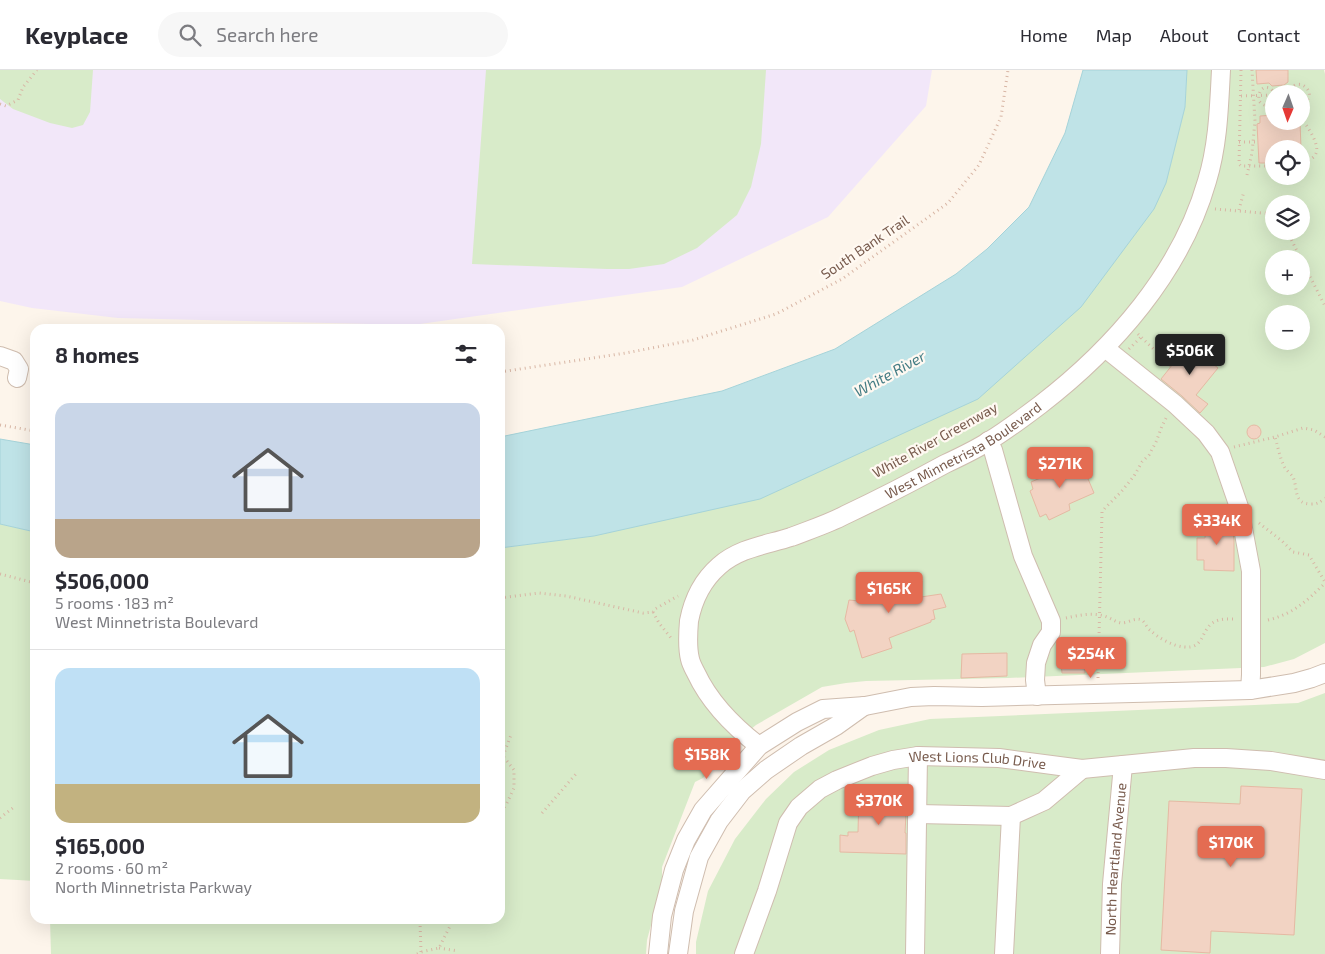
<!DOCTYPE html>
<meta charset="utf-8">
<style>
:root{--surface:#fff;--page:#f7f7f7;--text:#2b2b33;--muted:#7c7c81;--line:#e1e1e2;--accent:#e46c52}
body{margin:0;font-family:"Exo 2",sans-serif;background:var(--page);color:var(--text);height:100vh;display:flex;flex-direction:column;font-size:19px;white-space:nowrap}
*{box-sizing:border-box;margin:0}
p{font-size:16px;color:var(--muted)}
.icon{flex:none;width:28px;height:28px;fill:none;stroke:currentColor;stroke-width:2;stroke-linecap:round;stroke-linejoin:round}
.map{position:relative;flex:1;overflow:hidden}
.panel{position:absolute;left:30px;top:254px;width:475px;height:600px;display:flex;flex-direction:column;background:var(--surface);border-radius:15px;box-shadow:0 5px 20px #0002}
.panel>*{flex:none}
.needle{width:32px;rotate:182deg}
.tools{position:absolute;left:1265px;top:15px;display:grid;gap:10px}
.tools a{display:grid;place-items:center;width:45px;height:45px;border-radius:50%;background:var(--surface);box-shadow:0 5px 20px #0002;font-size:25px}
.price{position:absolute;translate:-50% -42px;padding:0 11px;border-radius:5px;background:var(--accent);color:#fff;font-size:16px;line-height:32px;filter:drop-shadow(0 1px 2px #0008)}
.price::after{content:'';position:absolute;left:50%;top:30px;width:15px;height:11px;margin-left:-8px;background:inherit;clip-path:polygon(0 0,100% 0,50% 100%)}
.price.selected{background:#222;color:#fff}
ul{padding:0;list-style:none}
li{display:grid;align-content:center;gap:10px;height:265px;padding:0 25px}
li+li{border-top:1px solid var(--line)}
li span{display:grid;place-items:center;height:155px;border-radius:15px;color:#555}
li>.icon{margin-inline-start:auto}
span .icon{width:90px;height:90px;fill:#fffc;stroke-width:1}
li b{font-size:21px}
h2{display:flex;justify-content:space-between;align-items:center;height:60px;padding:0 25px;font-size:21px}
header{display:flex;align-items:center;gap:30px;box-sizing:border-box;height:70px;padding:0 25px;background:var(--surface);border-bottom:1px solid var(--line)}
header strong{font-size:24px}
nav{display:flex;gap:28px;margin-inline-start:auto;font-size:18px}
.search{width:350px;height:45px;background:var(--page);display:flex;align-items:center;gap:12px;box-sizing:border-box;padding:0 18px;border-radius:28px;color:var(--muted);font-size:19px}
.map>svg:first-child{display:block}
</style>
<header>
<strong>Keyplace</strong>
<div class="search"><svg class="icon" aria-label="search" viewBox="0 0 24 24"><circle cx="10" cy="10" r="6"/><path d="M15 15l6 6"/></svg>Search here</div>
<nav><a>Home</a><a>Map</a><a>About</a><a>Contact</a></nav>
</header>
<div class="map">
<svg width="1325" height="884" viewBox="0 0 1325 884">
<rect width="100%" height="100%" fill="#fdf5eb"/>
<!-- education -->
<path fill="#f2e7f9" d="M0 0H932L926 36 828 147 682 217 413 255 118 248 32 238 0 231Z"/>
<!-- green -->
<path fill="#d8ebc9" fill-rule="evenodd" d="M0 0H93L90 42 83 55 72 58 50 53 13 39 0 29Z
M486 0H766L761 74 751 117 737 145 697 178 664 194 629 199H607L472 194Z
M1187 0H1324L1325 4V573L1294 589 1264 597 1008 608 866 611 846 613 822 617 756 655 728 678 725 684 703 708 695 712 662 797V814L647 870 646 884H51L50 849H500V478L594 466 1166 113 1185 37ZM1274 24H1301V51H1274ZM1274 79H1301V106H1274ZM1274 134H1301V161H1274ZM1274 189H1301V216H1274ZM1274 244H1301V271H1274Z
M0 454 35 462V811L0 809Z
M1325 623V884H696V872L708 821 735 769 766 729 794 702 829 680 879 660 930 649 1298 633Z"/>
<!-- water -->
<path fill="#bfe3e7" stroke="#a5d3d9" d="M1083 0H1187L1185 37 1166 113 1154 139 1081 237 978 329 760 429 594 466 500 478V367L722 321 835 279 956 204 987 179 1029 137 1065 63Z
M0 369 35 375V462L0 454Z"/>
<!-- building -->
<path fill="#f2d3c3" stroke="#e5b9a3" d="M1256 0H1288V12L1284 15 1272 16 1269 13 1257 14Z
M1274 45V51H1300L1301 79H1274V93H1259L1257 54 1260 53V46Z
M1189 274 1218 298 1196 325 1208 334 1200 343 1182 326 1161 309Z
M1247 362a7 7 0 1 1 14 0a7 7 0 1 1-14 0Z
M1080 390 1094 423 1069 434 1070 440 1049 450 1046 444 1040 447 1030 421 1033 419 1031 412 1045 406 1044 401 1062 394 1065 397Z
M1206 449 1231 450 1234 470V501L1204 500V490H1197V468H1205Z
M886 510 888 514H907L912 512 922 511 921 527 941 524 946 537 933 540 935 549 931 550V552L889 568 892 578 862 588 854 560 850 562 845 549 849 530 859 531 875 517 873 514Z
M1084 580 1085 603H1062L1060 581Z
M1007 583V606L961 608 962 584Z
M1241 716 1302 719 1294 865 1211 861 1210 883 1161 880 1169 731 1240 734Z
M859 723 907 725 905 763H906V784L840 782V765L848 766V762H858Z"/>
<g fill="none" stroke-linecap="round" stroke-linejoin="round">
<defs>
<g id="minor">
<path d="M1105 278 1175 334 1206 363 1220 382 1239 437 1251 501V605L1250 620"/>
<path d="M0 286 14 291 19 299 17 308"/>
<path d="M988 371 993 380 1023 486 1051 551V562L1042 575 1036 593 1035 610 1037 626"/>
<path id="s1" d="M759 676C733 656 710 633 696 603 694 599 691 594 690 589 687 577 688 563 689 551 693 530 703 510 719 496 739 478 766 475 791 467 809 460 828 454 845 445 879 429 912 412 945 394 960 387 975 380 989 371 1007 360 1024 347 1040 335 1114 278 1181 202 1207 111 1218 75 1219 38 1221 0"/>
<path d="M918 744 1011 746 1044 731 1082 699"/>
<path d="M658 884 662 846 674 800 686 770 703 740 759 676 797 652 823 639 865 636 911 627 934 626 982 627 1250 620 1294 613 1312 608 1325 603"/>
<path d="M678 884 684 841 699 787 719 751 742 721 766 700 801 676 836 656 864 636"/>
<path id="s2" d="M744 884 767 821 788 753 799 737 820 719 837 710 872 696 893 690 918 686 999 688 1082 699 1194 688H1226L1271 691 1325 700"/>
<path d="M915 884 918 686"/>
<path d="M1004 884 1011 746"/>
<path id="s3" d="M1110 884 1112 814 1123 695"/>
</g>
</defs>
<!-- minor casing -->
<use href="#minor" stroke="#cfbdaf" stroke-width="20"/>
<!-- path -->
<path stroke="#d8b6a5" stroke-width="3" stroke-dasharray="1 4" stroke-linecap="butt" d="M1241 0 1239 94 1241 96H1274
M1289 24C1295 1 1323 25 1301 34
M1241 26 1274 25
M1274 33C1268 37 1263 36 1259 31 1257 18 1268 12 1275 24
M0 34 6 36 18 30 23 17 37 0
M1301 47C1306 55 1322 76 1315 85 1313 89 1305 91 1301 94
M1239 72H1256
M1247 105 1252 83 1255 51 1252 0
M1215 139 1274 144
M1239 140 1244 121
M1287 161 1301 189
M1301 189 1325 236
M1138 264 1171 296
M1129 279 1141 267
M500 302 626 283 693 270 776 244 842 209 948 133 979 95 1001 47 1008 0
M0 355 35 361
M1325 367 1314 360 1303 358 1275 367C1278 377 1280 389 1285 398 1287 401 1291 404 1293 407 1298 418 1293 434 1311 434 1318 434 1320 432 1325 428
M1234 377 1275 367
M1259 453 1282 471 1293 482 1309 485 1325 512
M0 504 35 513
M500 528 539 523 566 526 643 543 653 542 655 539 678 526
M653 542 659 553 671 568
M1066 548C1079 545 1095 542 1107 547 1112 549 1116 552 1121 553 1129 553 1137 546 1143 551 1146 554 1147 558 1150 560 1158 568 1173 576 1184 577 1203 579 1201 563 1211 554 1218 548 1228 549 1237 549
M1268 550C1293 544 1307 531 1325 513
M1098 608 1102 442 1105 438 1121 422 1134 406 1142 392 1149 385 1156 372 1162 356 1167 346
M500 684 503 686 514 700V718L506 735 500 742
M503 686 511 665
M542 743 576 704
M0 748 14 737
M439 878 458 881
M421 882 420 852 423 849
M417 884 421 882 439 878 450 856"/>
<!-- minor -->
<use href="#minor" stroke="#fff" stroke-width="18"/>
</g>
<g text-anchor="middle" stroke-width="4.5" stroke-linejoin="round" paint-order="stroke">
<!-- street labels -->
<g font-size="14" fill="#785b4d" stroke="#fff9f2">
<text transform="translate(865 177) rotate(-34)" y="5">South Bank Trail</text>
<text transform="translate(935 370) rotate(-29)" y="5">White River Greenway</text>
<text dy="5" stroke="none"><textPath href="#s1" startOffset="486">West Minnetrista Boulevard</textPath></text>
<text dy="5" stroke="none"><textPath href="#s2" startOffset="349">West Lions Club Drive</textPath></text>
<text dy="5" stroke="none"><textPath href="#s3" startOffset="95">North Heartland Avenue</textPath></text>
</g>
<!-- water labels -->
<g font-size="15" font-style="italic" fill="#437c84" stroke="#fff9f2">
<text transform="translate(890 304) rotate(-29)" y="5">White River</text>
</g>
</g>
</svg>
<div class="tools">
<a><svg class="needle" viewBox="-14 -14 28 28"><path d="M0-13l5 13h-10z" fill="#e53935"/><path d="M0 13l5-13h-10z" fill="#7c7c81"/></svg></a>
<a><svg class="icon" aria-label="locate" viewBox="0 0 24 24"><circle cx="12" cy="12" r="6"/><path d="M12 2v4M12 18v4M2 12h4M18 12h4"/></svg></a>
<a><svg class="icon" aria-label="layers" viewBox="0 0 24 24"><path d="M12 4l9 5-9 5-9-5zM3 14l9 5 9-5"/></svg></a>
<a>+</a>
<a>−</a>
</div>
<b class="price selected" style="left:1190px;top:306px">$506K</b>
<b class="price" style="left:1060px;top:419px">$271K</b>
<b class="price" style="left:1217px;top:476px">$334K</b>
<b class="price" style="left:889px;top:544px">$165K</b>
<b class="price" style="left:1091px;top:609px">$254K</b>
<b class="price" style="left:707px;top:710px">$158K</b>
<b class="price" style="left:879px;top:756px">$370K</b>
<b class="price" style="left:1231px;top:798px">$170K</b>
<section class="panel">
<h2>8 homes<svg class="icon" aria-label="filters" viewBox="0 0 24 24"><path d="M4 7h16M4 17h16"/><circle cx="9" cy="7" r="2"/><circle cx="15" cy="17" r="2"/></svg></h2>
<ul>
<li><span style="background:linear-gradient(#c9d6e8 75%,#b9a48a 0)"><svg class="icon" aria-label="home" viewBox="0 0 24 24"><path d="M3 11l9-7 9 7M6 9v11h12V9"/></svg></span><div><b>$506,000</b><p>5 rooms · 183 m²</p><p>West Minnetrista Boulevard</p></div></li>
<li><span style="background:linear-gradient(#bfe0f5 75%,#c2b280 0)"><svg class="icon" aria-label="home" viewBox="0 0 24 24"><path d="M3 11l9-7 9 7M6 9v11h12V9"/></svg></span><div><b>$165,000</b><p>2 rooms · 60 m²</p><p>North Minnetrista Parkway</p></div></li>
</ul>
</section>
</div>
